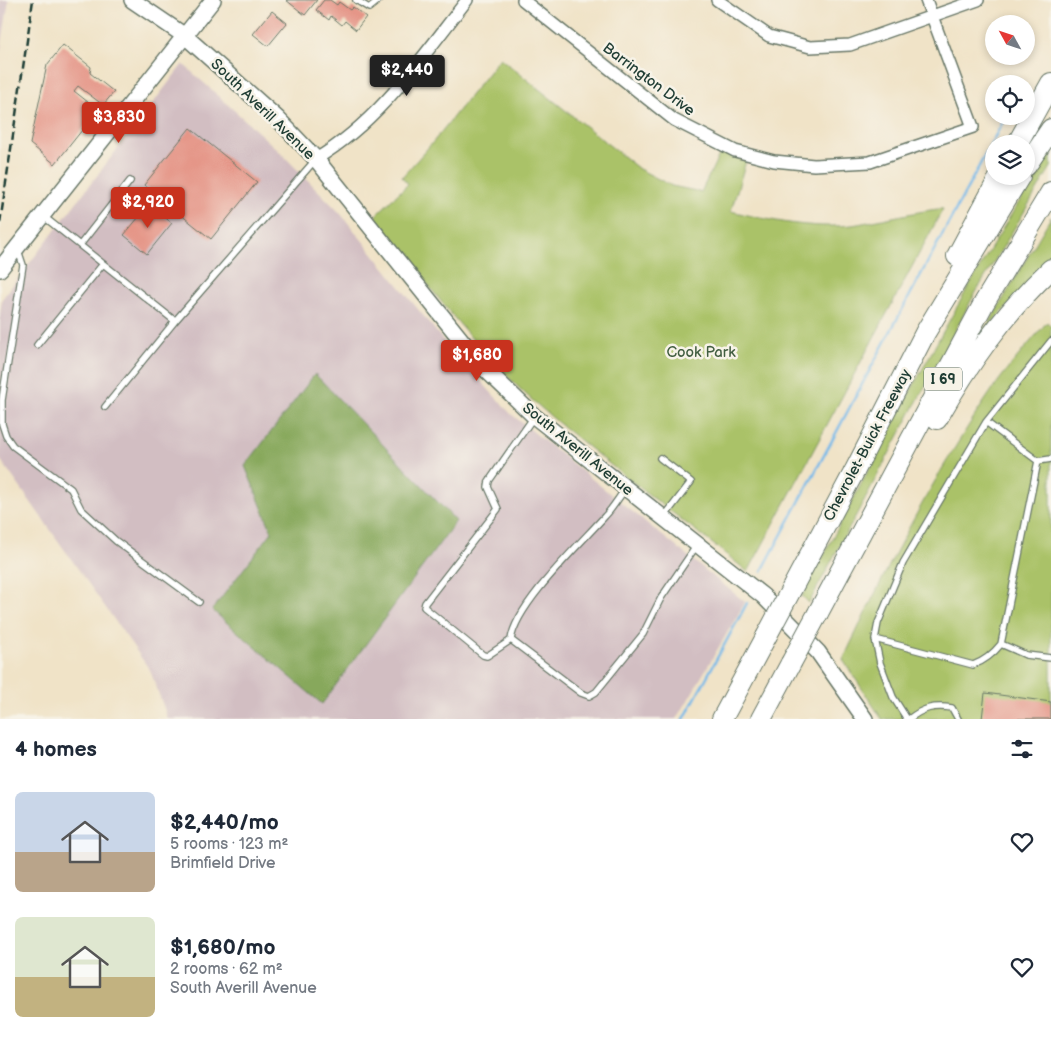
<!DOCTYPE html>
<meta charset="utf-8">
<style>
:root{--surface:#fff;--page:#f6f6f7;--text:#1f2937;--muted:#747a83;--accent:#c8321e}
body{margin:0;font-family:"Balsamiq Sans",sans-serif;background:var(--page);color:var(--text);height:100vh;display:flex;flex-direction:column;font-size:19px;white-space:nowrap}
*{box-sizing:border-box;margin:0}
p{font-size:16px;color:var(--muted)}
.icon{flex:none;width:28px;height:28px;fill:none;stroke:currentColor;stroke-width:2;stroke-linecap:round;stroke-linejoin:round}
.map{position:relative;height:719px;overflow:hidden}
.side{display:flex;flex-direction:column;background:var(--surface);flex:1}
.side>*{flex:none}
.needle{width:32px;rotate:310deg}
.controls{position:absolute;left:985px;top:15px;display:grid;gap:10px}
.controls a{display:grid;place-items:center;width:50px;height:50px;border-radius:50%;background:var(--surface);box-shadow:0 2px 8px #0003;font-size:25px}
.price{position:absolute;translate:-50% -42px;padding:0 11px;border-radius:5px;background:var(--accent);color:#fff;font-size:16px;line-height:32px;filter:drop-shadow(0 1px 2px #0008)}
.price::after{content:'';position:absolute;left:50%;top:30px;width:15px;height:11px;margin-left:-8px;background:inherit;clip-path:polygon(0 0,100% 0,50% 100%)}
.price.current{background:#222;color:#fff}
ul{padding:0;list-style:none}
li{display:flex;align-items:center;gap:15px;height:125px;padding:0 15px}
li span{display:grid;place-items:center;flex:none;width:140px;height:100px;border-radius:8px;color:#555}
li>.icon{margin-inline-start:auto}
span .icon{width:60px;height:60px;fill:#fffc;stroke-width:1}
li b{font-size:21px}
h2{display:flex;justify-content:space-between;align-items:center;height:60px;padding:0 15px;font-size:21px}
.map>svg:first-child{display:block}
</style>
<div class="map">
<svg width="1051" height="719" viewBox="0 0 1051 719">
<rect width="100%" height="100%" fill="#f7f3e8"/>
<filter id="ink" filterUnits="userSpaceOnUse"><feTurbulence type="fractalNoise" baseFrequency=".02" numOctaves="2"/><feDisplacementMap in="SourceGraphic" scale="10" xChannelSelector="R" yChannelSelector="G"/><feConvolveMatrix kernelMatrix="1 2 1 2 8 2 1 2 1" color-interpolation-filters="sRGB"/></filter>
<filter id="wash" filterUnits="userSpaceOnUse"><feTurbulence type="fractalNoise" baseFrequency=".0096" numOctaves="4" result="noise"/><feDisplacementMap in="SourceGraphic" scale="20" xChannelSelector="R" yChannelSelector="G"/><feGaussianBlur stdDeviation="1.12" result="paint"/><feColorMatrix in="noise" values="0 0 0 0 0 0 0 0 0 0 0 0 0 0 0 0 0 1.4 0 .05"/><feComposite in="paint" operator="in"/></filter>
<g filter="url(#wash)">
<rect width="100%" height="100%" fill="#f0e3c7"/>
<!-- industrial -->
<path fill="#d2bec2" d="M0 0H9L0 55Z
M183 64 279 151 340 213 443 340 511 414 745 602 677 719H168L150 670 0 459V315L2 299Z"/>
<!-- green -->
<path fill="#aac268" stroke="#64804e" d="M500 58 639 169 672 186 701 192 721 151 746 161 731 211C771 221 811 229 852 225 866 223 937 207 943 209L748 572C677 514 601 461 532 400 472 346 424 280 375 216L408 184 402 177 434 141Z
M1051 152V167L972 299 809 603 802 596C882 446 958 293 1051 152Z
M1051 217V261L985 330Z
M1047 322 1051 326V719H882L843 660C886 568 934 475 992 390 1008 367 1028 345 1047 322Z"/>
<!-- forest -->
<path fill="#87a85c" stroke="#537248" d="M315 374 456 521 322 704 212 610 272 532 245 466Z"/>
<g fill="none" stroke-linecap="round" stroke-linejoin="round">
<!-- stream -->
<path stroke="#73b9ea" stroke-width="2.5" d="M762 571 1006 116
M684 719 747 603"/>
</g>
<g id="blocks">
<!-- building -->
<path fill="#e59688" d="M286 0H317L305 15Z
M324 0H330L337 5 339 2 350 10 353 7 366 17 356 30 345 21 342 25 331 16 329 20 316 10Z
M272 11 287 23 268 46 253 34Z
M63 45 91 67 90 73 114 92 103 105 78 86 74 91 98 110 55 164 30 144 47 65Z
M190 128 257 182 211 239 144 185Z
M149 205 172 223 147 254 124 235Z
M985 693 1051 702V719H982Z"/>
</g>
</g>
<g filter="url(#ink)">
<use href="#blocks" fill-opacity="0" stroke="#687767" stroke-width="1"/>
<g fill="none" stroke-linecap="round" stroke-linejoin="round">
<defs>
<path id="lane" d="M356 0 369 8 379 0
M43 216 175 321
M80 245 130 181
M18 250 23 265 2 400V424L6 436 13 446 71 489 81 509 116 541 199 602
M37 345 103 264
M105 407 175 321 316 159
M986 422 1038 461 1051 459
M660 458 691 482 664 517
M626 488C619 497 613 508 605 516 581 543 515 605 511 640L581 693 589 696 596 692 643 634 661 598 697 545
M875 639 973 665C985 661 993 654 1001 644L1038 461
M511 640 487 656 483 655 424 607 425 603 498 509 488 487 489 481 533 418
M1001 644 1026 655 1051 658
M907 719 893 697 880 663 875 639 878 623 903 563 986 422 1051 341
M909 719C923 708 934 705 952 708L958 719"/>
<path id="street" d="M523 0 674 120 735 151 774 161 814 165 870 162 973 127 926 0
M717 0 769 36 810 47 850 45 978 0
M316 159C380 121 422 57 467 0"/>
<path id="secondary" d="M132 0 185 36 277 118 316 159 483 367 534 416 763 596 818 652 865 719
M0 269 213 0"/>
<path id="highway" d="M1017 144 1051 83
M1026 166 1051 129
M957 256 1000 176
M937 419C969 363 1004 313 1051 269
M854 472 925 333 1020 176
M818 613 984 303 1051 192
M722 719 766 637
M761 719 791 663"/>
</defs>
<!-- lane casing -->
<use href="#lane" stroke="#687767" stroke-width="8"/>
<!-- street casing -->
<use href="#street" stroke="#687767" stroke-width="14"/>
<!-- secondary casing -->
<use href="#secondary" stroke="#687767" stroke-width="18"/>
<!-- highway casing -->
<use href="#highway" stroke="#687767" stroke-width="22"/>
<!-- lane -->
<use href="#lane" stroke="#fff" stroke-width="5.5"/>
<!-- street -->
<use href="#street" stroke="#fff" stroke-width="11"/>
<!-- secondary -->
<use href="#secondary" stroke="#fff" stroke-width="15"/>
<!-- highway -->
<use href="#highway" stroke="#fff" stroke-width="20"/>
<!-- rail -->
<path stroke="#1f3d34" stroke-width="2.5" stroke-dasharray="8 4" stroke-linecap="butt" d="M0 223 33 0"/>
<defs>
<path id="highway-bridge" d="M766 637 854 472
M791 663 818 613"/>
</defs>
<!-- highway-bridge casing -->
<use href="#highway-bridge" stroke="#687767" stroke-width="22" stroke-linecap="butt"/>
<!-- highway-bridge -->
<use href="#highway-bridge" stroke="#fff" stroke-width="20"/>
</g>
</g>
<g text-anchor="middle" stroke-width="5" stroke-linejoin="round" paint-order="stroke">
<!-- shield labels -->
<rect fill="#f7f3e8" stroke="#60746a" stroke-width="1" x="924" y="367.5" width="38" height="23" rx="4"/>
<g font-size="14" font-weight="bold" fill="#1f3d34">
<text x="943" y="384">I 69</text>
</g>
<!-- street labels -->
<g font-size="15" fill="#1f3d34" stroke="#f7f3e8">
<text transform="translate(649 79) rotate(37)" y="5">Barrington Drive</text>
<text transform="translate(263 109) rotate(44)" y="5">South Averill Avenue</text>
<text transform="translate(867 445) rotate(-62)" y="5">Chevrolet-Buick Freeway</text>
<text transform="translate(578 449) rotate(39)" y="5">South Averill Avenue</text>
</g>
<!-- park labels -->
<g font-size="15" fill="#425e41" stroke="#f7f3e8">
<text x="701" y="357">Cook Park</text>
</g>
</g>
</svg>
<div class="controls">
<a><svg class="needle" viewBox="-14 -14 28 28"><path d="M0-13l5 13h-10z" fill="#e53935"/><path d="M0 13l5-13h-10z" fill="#747a83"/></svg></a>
<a><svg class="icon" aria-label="locate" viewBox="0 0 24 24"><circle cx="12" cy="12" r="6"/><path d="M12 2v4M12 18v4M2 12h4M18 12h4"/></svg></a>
<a><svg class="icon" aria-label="layers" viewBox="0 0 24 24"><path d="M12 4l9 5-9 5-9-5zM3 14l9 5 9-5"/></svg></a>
</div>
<b class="price current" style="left:407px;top:97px">$2,440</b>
<b class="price" style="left:119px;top:144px">$3,830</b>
<b class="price" style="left:148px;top:229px">$2,920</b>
<b class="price" style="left:477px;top:382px">$1,680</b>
</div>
<section class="side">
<h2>4 homes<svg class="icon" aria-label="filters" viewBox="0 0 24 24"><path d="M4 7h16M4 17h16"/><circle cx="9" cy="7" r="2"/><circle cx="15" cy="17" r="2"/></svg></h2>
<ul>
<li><span style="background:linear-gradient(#c9d6e8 60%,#b9a48a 0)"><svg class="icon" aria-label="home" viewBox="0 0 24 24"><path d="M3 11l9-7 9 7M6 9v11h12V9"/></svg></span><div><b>$2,440/mo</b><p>5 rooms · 123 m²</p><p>Brimfield Drive</p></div><svg class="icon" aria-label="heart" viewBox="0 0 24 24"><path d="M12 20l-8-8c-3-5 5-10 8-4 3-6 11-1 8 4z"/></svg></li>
<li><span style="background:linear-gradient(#dfe7d0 60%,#c2b280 0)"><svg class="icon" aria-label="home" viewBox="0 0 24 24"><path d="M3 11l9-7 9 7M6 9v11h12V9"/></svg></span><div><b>$1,680/mo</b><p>2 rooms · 62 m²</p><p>South Averill Avenue</p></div><svg class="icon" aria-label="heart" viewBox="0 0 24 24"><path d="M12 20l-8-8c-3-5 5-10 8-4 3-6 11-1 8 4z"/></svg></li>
</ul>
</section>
